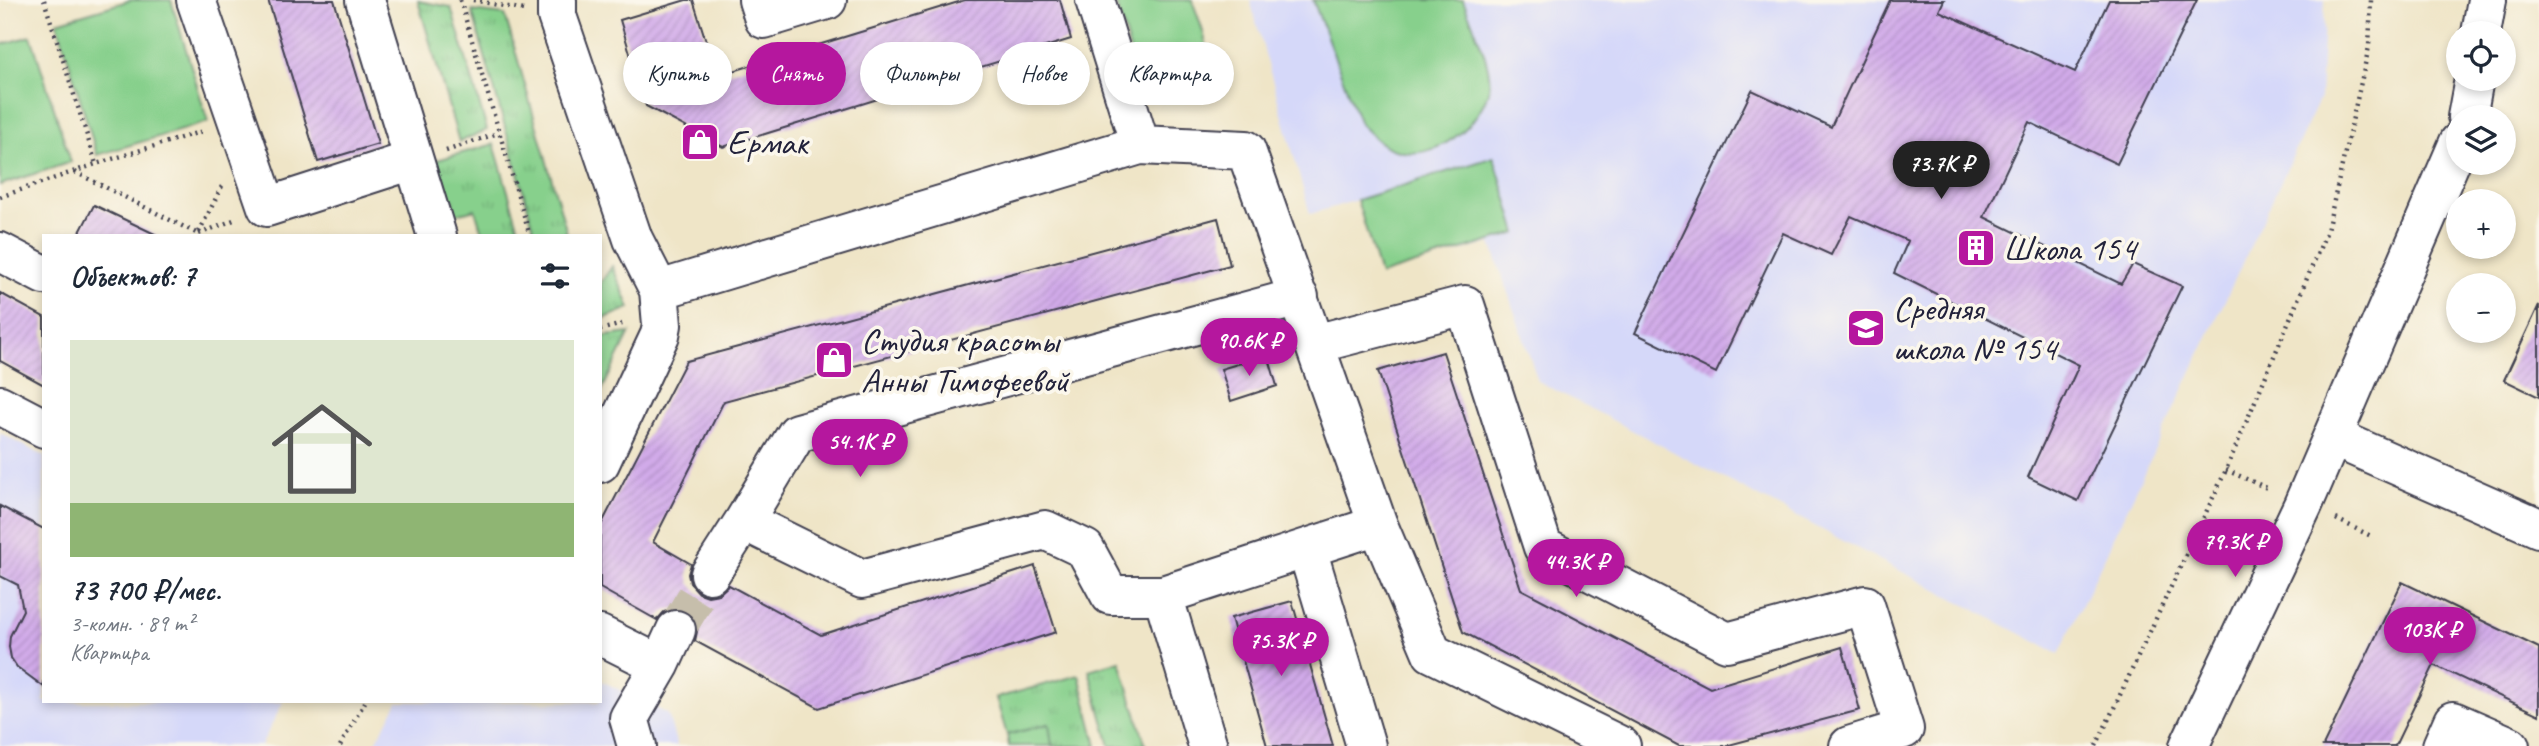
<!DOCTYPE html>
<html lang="ru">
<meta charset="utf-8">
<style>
:root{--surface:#fff;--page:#f6f6f7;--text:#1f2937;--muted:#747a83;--accent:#b5179e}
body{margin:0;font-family:Caveat,sans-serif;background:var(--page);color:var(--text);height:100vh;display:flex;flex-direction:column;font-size:26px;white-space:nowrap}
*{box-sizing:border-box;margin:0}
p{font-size:23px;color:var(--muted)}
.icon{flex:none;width:38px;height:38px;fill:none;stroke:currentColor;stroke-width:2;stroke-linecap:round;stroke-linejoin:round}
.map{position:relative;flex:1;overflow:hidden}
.details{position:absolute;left:42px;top:234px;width:560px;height:469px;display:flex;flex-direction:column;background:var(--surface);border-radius:0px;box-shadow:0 4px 10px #0003}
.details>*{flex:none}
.guide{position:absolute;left:623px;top:42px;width:665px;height:63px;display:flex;gap:14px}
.controls{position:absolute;left:2446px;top:21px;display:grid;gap:14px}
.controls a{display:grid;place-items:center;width:70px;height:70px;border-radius:50%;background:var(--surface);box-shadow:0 4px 10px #0003;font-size:35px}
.price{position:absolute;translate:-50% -60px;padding:0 16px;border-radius:24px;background:var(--accent);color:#fff;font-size:23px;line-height:46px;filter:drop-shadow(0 2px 4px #0008)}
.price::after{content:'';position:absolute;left:50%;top:42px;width:21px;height:16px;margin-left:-10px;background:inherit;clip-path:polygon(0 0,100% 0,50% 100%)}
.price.selected{background:#222;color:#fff}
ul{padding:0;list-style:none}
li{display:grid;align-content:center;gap:14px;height:371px;padding:0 28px}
li span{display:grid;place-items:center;height:217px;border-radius:0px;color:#555}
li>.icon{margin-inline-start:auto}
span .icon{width:126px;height:126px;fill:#fffc;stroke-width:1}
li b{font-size:30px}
h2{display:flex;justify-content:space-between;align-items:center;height:84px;padding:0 28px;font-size:30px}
.pill{padding:0 24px;border-radius:32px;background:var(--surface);box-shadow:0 4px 10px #0003;font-size:24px;line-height:63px}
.pill.selected{background:var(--accent);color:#fff}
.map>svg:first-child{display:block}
</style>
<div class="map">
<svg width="2539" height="746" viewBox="0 0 2539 746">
<defs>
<pattern id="grass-tufts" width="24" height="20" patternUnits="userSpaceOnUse" patternTransform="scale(1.75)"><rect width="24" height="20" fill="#87d08c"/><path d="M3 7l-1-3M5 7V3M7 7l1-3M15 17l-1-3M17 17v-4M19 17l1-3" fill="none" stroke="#74b27a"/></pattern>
<pattern id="building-hatch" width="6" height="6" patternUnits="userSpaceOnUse" patternTransform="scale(1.75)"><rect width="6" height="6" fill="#d1aae9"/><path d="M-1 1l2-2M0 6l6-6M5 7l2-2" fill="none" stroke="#b392c9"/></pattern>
</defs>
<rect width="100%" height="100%" fill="#fbf7ec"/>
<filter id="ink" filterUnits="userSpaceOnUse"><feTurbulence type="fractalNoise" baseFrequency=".0143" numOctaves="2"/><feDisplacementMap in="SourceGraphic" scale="14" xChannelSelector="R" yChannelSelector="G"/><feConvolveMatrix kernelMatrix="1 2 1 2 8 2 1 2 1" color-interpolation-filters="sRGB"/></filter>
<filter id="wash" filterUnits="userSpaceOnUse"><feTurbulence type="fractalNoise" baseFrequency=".00686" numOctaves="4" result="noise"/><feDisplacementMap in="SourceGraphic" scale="28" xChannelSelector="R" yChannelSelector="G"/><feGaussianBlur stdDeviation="1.57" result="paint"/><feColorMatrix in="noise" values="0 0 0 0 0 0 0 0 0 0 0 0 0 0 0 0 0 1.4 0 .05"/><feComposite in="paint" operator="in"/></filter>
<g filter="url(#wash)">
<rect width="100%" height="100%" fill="#efe5c7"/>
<!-- built -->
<path fill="#d5d8f9" d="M1250 0H2325L2320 98 2059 654 1538 381 1491 243 1380 275 1357 200 1310 214Z
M0 433 44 456V702H283L261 746H0Z
M600 680 668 714 677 746H374L398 702H600Z"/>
<!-- grass -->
<path fill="url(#grass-tufts)" stroke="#547964" stroke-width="2" d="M418 1 451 7 487 130 459 142Z
M472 11 505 15 567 233 558 236H536Z
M494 144 521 236H483L475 209 446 217 430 162Z
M612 266 630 308 600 320V284Z
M630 333 600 394V337Z
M1120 661 1146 746H1110L1089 670Z
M1079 675 1097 746H1052L1048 724 1007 735 996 698Z"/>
<!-- green -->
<path fill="#87d08c" stroke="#547964" stroke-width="2" d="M131 0H171L208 122 97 155 57 22Z
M1115 0H1192C1196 12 1208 41 1207 53 1206 66 1173 78 1161 79 1151 80 1144 76 1136 70Z
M1313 0H1463C1471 23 1493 64 1489 88 1481 126 1434 163 1395 150 1381 146 1371 134 1360 124Z
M31 36 71 162 0 185V45Z
M1494 157 1517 233 1380 275 1357 200Z
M1049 724 1052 746H1009L1007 735Z"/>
<g id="blocks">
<!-- building -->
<path fill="url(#building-hatch)" d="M268 0H334L378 144 318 162Z
M686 0H693L717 76 965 0H1060L1071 39 723 147 646 106 620 20Z
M1890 0H1944L1939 11 2075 72 2109 0H2197L2117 164 2029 122 1984 217 2121 284 2133 264 2182 286 2078 501 2028 477 2079 365 1894 273 1908 241 1851 216 1831 255 1783 233 1716 373 1635 333 1752 90 1831 127Z
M94 205 159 236H78Z
M1218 218 1230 265 724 401 653 542 691 564 688 574 690 583 699 593 708 596 719 594 729 585 821 635 1035 566 1056 632 819 708 695 641 698 627 694 618 686 610 673 608 664 612 657 620 600 588V527L686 361Z
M0 293 44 317V385L0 361Z
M2539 305V397L2504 380Z
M1443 352 1521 589 1710 688 1842 647 1860 710 1725 746H1679L1463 632 1378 371Z
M1268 355 1277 386 1231 401 1221 369Z
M0 506 44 529V687L17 667 11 658 9 647 10 636 23 610 18 585 0 576Z
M2402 582 2539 648V715L2434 665 2395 746H2323Z
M1292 601 1333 746H1267L1231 618Z"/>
</g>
</g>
<g filter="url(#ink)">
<use href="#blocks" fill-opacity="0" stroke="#413f50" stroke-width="2"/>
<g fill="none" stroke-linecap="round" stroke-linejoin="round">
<!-- minor-tunnel -->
<path stroke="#c6beab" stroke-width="38" stroke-dasharray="38 19" stroke-linecap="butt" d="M676 630 710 574"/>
<defs>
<path id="minor" d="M196 0 267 207 413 160
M365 0 437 236
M557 0V16L633 239 659 290 662 325 660 335 600 463
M758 0 764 19 827 0
M1095 0 1140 145
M2481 33 2487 0
M2467 117 2474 79
M0 252 44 275
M659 290 1140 145 1246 150 1378 525 1432 653 1621 746
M1299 297 797 433 744 521 862 579 1045 530 1085 549 1110 595H1163L1378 525
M1315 344 1465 305 1543 547 1727 642 1865 605 1904 729 1849 746
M0 405 44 428
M2333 437 2539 528
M1307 549 1366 746
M710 574 744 521
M1163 595 1208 746
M600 635 660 665 676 630
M637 746 629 718 660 665
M2189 746 2303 505 2459 142
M2442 746 2453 721 2510 746"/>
</defs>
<!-- minor casing -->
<use href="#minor" stroke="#413f50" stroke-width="42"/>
<!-- path -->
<path stroke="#413f50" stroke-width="4.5" stroke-dasharray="2 5" stroke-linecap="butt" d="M44 0 96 164 203 131
M460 0 530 236
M473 0 524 10
M446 151 498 133
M75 172 198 234 222 186
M0 197 96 164
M199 234 236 219
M600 330 626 323
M2226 470 2267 488
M2336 519 2371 536
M340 746 365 702
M2096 746 2226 470 2327 231 2369 47 2371 0"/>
<!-- minor -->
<use href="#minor" stroke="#fff" stroke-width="38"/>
</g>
</g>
<!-- icons -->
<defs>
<symbol id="shop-square" viewBox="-11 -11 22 22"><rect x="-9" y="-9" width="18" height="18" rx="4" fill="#b5179e" stroke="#fbf7ec"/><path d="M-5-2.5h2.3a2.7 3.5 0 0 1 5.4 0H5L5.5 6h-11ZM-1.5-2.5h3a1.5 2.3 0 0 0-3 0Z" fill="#fff"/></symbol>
<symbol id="building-square" viewBox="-11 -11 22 22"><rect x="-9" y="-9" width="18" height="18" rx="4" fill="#b5179e" stroke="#fbf7ec"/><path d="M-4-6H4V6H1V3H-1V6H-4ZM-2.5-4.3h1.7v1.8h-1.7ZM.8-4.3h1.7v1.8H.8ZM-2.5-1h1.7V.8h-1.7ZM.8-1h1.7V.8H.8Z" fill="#fff"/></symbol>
<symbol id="school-square" viewBox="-11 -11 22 22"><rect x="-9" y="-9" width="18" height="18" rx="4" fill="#b5179e" stroke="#fbf7ec"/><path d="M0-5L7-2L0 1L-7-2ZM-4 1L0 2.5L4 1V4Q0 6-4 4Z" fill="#fff"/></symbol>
</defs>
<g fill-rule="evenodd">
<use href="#shop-square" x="678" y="120" width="44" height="44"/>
<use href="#building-square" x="1954" y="226" width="44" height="44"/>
<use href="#school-square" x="1844" y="306" width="44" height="44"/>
<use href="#shop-square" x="812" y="338" width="44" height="44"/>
</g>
<g text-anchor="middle" stroke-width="7" stroke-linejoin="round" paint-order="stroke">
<!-- poi labels -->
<g font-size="35" fill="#22223b" stroke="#fbf7ec" text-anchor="start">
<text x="727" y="154">Ермак</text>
<text x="2003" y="260">Школа 154</text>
<text x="1893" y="320">Средняя<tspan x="1893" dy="40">школа № 154</tspan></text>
<text x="861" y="352">Студия красоты<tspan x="861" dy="40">Анны Тимофеевой</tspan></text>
</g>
</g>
</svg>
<div class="controls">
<a><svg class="icon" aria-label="locate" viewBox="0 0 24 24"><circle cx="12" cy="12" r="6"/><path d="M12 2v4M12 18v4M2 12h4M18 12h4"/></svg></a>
<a><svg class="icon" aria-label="layers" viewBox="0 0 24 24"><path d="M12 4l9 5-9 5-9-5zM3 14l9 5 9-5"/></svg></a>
<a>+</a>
<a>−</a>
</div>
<b class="price selected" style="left:1941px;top:201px">73.7K ₽</b>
<b class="price" style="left:1249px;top:378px">90.6K ₽</b>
<b class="price" style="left:860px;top:479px">54.1K ₽</b>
<b class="price" style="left:2235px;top:579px">79.3K ₽</b>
<b class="price" style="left:1576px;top:599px">44.3K ₽</b>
<b class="price" style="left:2430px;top:667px">103K ₽</b>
<b class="price" style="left:1281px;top:678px">75.3K ₽</b>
<div class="guide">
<a class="pill">Купить</a>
<a class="pill selected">Снять</a>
<a class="pill">Фильтры</a>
<a class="pill">Новое</a>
<a class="pill">Квартира</a>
</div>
<section class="details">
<h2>Объектов: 7<svg class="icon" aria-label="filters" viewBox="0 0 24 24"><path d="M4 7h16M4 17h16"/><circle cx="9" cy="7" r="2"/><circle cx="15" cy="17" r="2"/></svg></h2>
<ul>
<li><span style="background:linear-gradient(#dfe7d0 75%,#8fb573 0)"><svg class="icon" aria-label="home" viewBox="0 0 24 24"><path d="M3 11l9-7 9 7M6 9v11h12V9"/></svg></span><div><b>73 700 ₽/мес.</b><p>3-комн. · 89 m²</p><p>Квартира</p></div></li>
</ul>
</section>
</div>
